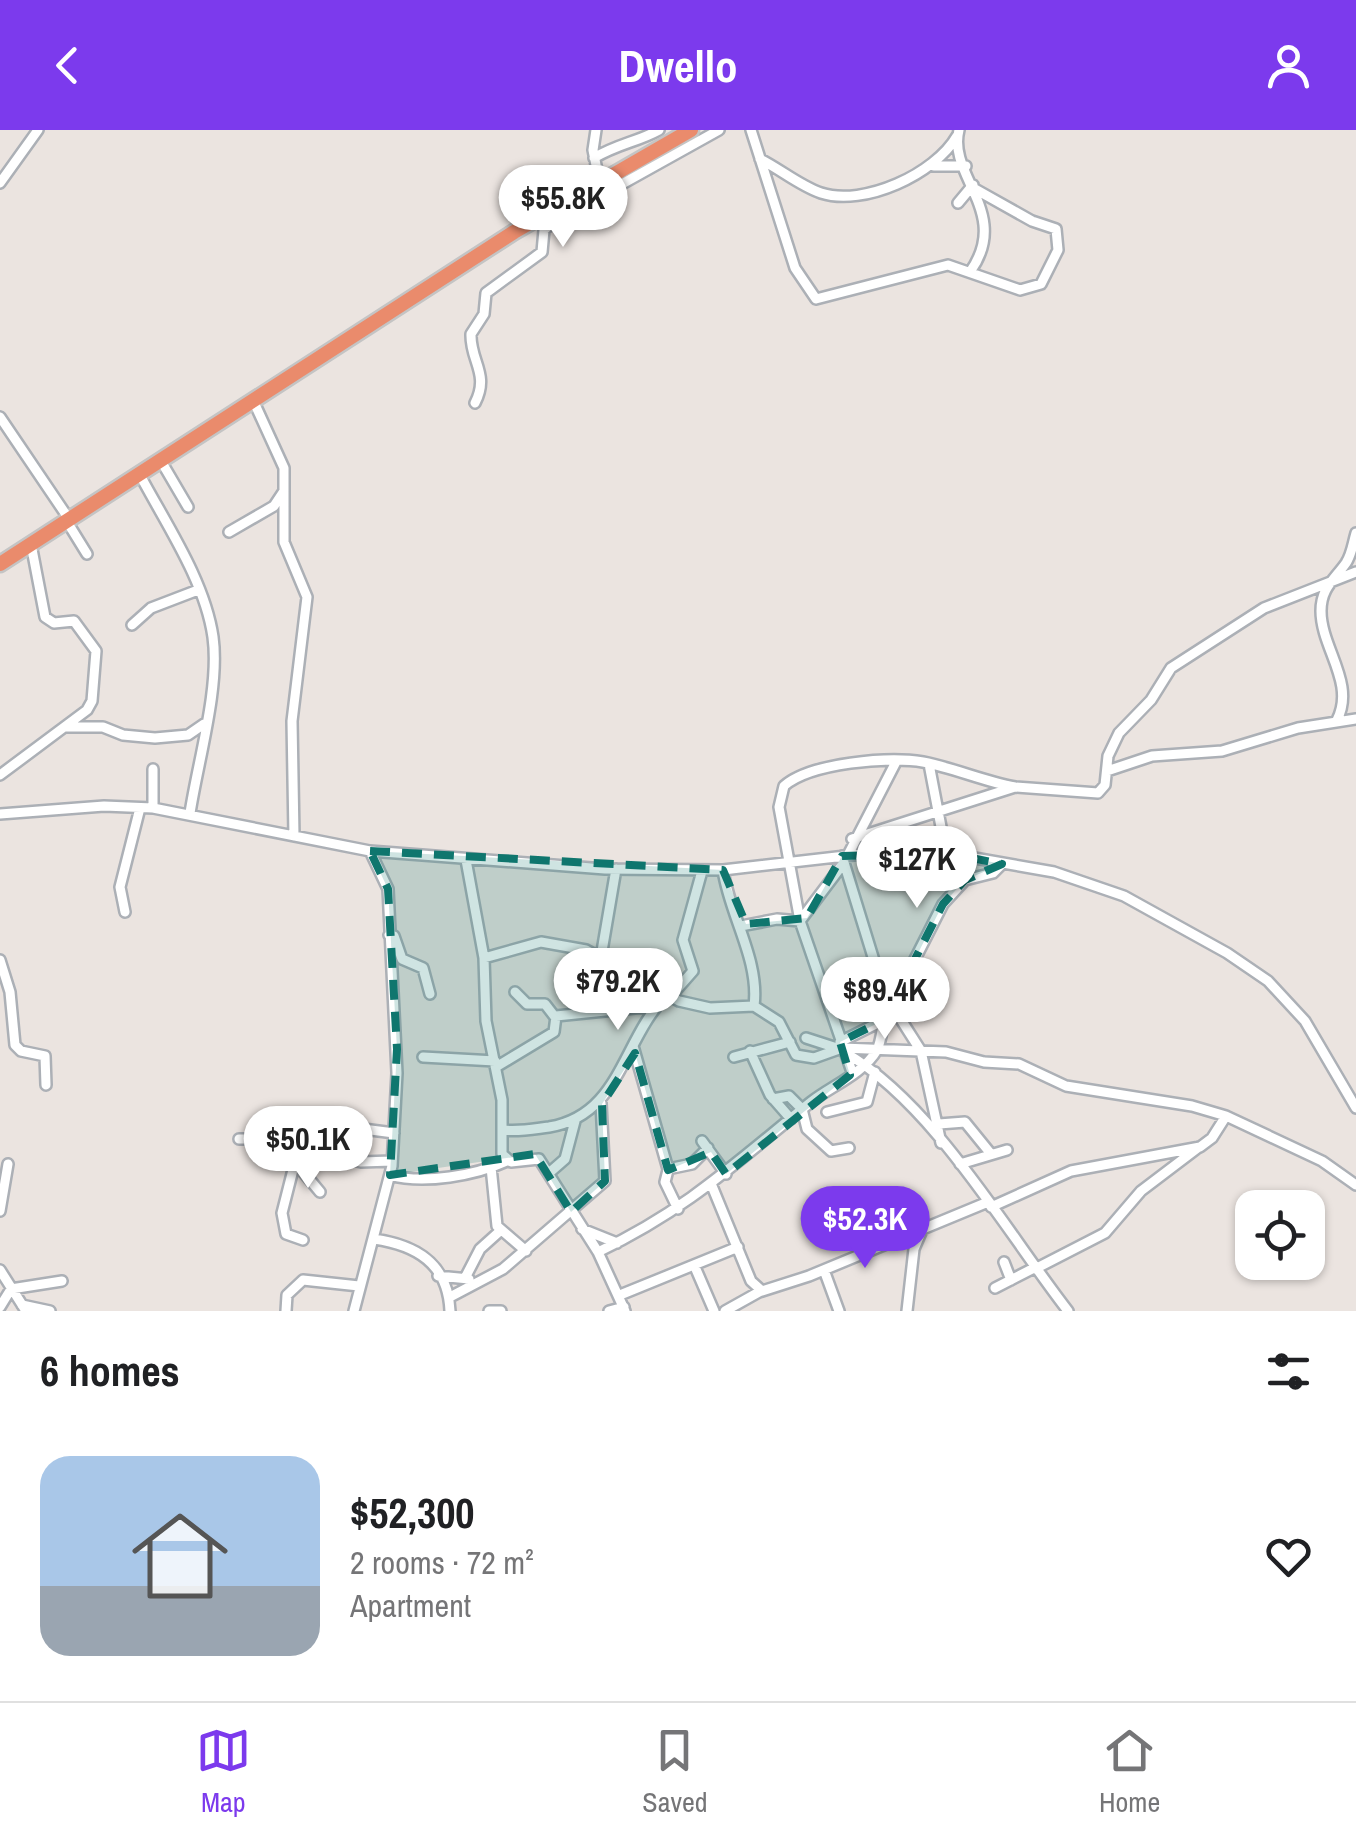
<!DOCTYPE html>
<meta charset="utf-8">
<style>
:root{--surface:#fff;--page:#f6f6f6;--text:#202124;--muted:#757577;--line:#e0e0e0;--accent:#7c3aed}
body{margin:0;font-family:"Archivo Narrow",sans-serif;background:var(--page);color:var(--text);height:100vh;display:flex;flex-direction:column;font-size:38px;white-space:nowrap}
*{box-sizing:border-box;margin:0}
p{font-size:32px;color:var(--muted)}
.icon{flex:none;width:55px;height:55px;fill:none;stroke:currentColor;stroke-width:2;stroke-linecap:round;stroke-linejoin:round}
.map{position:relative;height:1181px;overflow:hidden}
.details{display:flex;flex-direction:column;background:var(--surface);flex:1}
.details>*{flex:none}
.buttons{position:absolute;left:1235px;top:1060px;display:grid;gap:20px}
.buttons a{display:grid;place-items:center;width:90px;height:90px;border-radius:20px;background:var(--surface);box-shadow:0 2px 8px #0004;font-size:50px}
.price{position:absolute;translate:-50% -85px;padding:0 22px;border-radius:35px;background:#fff;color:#222;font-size:32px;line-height:65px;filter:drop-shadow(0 2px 5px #0008)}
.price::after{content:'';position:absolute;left:50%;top:60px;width:30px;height:22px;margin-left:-15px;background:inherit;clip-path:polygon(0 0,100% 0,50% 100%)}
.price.selected{background:var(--accent);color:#fff}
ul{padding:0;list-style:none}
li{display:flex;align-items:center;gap:30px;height:250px;padding:0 40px}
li+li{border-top:2px solid var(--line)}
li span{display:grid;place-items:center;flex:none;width:280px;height:200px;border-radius:30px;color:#555}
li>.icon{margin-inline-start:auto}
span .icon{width:120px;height:120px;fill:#fffc;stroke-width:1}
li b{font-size:42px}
h2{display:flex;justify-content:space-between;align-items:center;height:120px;padding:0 40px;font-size:42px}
header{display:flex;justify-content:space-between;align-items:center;height:130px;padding:0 40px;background:var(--accent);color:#fff;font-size:45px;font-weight:700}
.tab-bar{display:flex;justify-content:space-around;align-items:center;height:140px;border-top:2px solid var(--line);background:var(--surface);font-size:28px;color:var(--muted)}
.tab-bar a{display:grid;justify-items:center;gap:5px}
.tab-bar .selected{color:var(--accent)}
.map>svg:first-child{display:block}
</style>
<header><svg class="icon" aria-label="back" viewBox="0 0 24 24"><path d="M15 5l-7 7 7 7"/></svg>Dwello<svg class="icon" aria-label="person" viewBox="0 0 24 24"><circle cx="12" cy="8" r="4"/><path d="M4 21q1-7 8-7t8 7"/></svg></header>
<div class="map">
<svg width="1356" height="1181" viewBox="0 0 1356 1181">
<rect width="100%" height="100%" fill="#ebe4e0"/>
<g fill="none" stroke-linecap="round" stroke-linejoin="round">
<defs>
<path id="minor" d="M596 0 593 20 599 50
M751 0 795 138 816 169 948 135 1020 160 1041 154 1058 120 1056 99 1032 91 975 59
M959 0C947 46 1012 83 970 142
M594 28C617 14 637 12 659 0
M760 29C780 39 800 56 821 63 864 77 935 44 957 6
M934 36H966
M0 53 38 0
M958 73 973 55
M253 270 284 338V412L307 467 292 591 294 706
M475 273C490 244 470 231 471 204L484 184 486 163 542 122 544 100 552 93 719 0
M0 287 69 389
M161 331 188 377
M140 345C166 394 205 451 213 507 220 558 198 631 190 683
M66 390 87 424
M229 402 274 376 284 361
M132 495 151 478 198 460
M1337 590C1356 553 1321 518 1321 481 1321 458 1334 450 1346 433 1352 424 1353 413 1356 403
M66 597H103L123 605 155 608 188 605 204 594
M929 634 946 723
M1107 641 1152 626 1222 621 1298 598 1356 589
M0 645 87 580 92 571 96 521 74 491 54 493 45 487 31 414
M153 678V639
M0 684 104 676 153 678 370 721 605 739 723 740 889 721 946 723 1054 742 1124 766 1227 823 1268 851 1305 891 1356 978
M852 709 1015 657 1098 663 1105 655 1108 626 1119 603 1151 570 1171 538 1264 478 1356 442
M848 725 897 630
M842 726 884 863 921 921 941 1013
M466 730 484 828 486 891 502 970V1024L511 1032 539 1029 598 1122 625 1181
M723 740C729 784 760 830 754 876
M125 782 120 757 140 678
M741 796 777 789 800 791 843 734
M389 805 394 806 402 829 423 838 430 864
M601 827 616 739
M484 828 541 812 586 820 679 871 710 878 754 876 779 892 796 925 814 928 842 918 946 922 984 932 1019 934 1066 956 1192 976 1226 986 1322 1031 1356 1055
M0 830 10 862 15 915 21 921 45 926 46 955
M515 862 527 874H545L555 887
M671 866 693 841 683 810 702 741
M590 880 599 826
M806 908 840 919
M840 912 884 890 943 774 965 750 993 743 1002 734
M633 916 668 1039 692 1034 708 1018
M750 921 770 965 791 989
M846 923C935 976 1005 1100 1068 1181
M423 927 495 931
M734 927 790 912
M496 937 554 902 556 886 655 876
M852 942 800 791 779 677 784 656C810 633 889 626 923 632 954 638 983 651 1015 657
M773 969 789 966 802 979 807 999 831 1021 849 1018
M827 982 867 972 875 942
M939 994 965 992 991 1024
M503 1000C519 1002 533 999 549 997 622 985 622 908 668 864
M239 1009H261L361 1032 392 1031
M702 1011 726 1044
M298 1020 282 1083 286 1104 303 1110
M303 1022 340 996 394 1003
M295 1032 320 1062
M960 1034 1007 1020
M491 1037 497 1096 526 1121
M668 1040 665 1052 678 1079
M549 1043 565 1029 575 991
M390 1045C424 1055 476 1045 507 1031
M712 1056 751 1151 762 1161
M991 1077 1071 1041 1200 1017 1212 1008 1226 986
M0 1081 8 1034
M582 1099 617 1113
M374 1109C416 1115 448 1133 450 1181
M598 1122C688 1079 735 1033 811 972 831 956 863 944 877 920 881 912 882 899 884 890
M1004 1132 1011 1150
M695 1137 714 1181
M1035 1139 1105 1103 1141 1061 1199 1017
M0 1140 26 1181
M824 1140 839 1181
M438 1146 469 1149
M465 1148 480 1119 500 1101
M995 1158 1034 1138
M620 1165 738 1117
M450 1167 503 1139 605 1051 601 973
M22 1175 50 1181
M0 1177 11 1159 62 1151
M286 1181 287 1165 303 1150 359 1156
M354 1181 392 1036 397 943 388 759 370 721
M489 1181H501
M609 1181 624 1177
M725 1181 759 1162 809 1146 988 1072
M907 1181 914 1119 923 1098"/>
<path id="highway" d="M0 434 514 102 691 0"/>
</defs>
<!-- minor casing -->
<use href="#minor" stroke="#acb0b6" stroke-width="14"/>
<!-- highway casing -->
<use href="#highway" stroke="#c4c4c4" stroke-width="19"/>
<!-- minor -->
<use href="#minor" stroke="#fff" stroke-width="9"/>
<!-- highway -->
<use href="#highway" stroke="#ea8b6c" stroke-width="14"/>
</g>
<!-- marked area -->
<path fill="#0f766e" fill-opacity="0.2" stroke="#0f766e" stroke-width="8" stroke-dasharray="20 12" stroke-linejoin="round" d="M370 721 723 740 746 794 807 788 842 726 946 723 1002 734 965 750 943 774 884 890 840 912 850 945 726 1044 711 1022 668 1040 635 923 602 974 605 1051 571 1082 535 1024 390 1045 397 919 388 759Z"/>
</svg>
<div class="buttons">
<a><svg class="icon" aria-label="locate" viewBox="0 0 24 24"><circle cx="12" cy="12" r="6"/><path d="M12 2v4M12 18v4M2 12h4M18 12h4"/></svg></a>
</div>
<b class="price" style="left:563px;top:120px">$55.8K</b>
<b class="price" style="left:917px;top:781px">$127K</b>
<b class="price" style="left:618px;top:903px">$79.2K</b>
<b class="price" style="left:885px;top:912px">$89.4K</b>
<b class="price" style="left:308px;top:1061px">$50.1K</b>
<b class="price selected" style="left:865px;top:1141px">$52.3K</b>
</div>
<section class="details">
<h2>6 homes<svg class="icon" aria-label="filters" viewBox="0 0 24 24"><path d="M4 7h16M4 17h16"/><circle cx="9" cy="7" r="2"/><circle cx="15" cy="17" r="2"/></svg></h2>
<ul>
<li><span style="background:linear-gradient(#a9c7e8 65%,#9aa5b1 0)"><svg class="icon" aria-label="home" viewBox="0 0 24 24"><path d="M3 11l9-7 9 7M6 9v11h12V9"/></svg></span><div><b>$52,300</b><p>2 rooms · 72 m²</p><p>Apartment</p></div><svg class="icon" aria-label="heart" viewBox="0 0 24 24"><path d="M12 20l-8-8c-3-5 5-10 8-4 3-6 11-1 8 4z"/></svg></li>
</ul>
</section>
<nav class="tab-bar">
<a class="selected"><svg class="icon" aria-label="map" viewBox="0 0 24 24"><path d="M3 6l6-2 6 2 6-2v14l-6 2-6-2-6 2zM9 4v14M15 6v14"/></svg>Map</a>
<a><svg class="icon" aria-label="saved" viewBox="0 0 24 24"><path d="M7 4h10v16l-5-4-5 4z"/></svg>Saved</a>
<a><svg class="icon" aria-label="home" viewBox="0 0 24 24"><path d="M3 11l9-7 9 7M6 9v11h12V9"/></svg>Home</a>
</nav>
